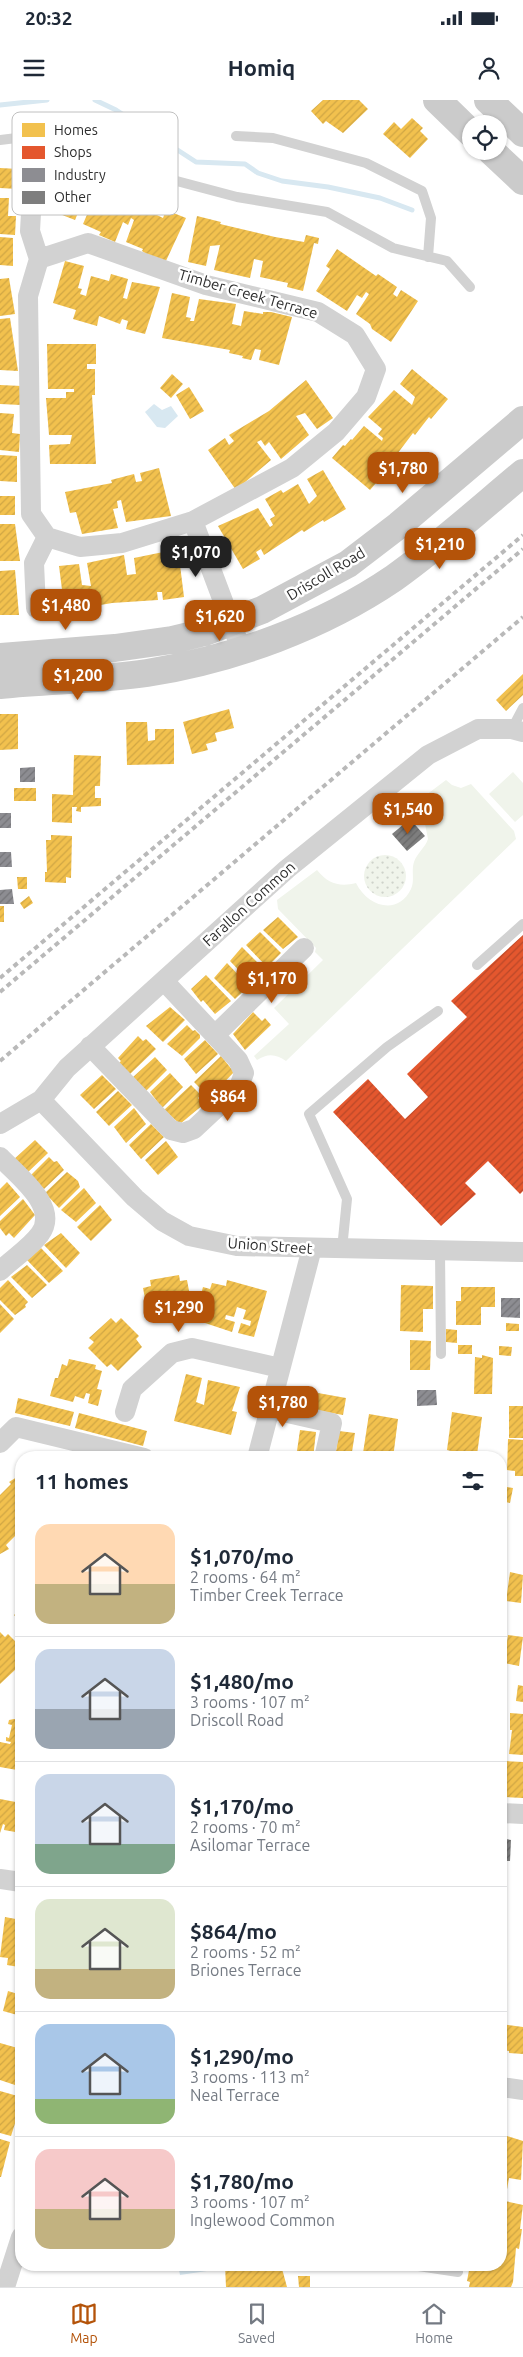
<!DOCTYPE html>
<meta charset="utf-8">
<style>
:root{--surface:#fff;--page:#f6f6f7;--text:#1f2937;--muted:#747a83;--line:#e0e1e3;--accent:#b45309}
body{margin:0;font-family:Ubuntu,sans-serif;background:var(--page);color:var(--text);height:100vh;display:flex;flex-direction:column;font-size:19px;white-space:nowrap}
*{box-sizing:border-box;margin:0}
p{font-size:16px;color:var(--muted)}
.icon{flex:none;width:28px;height:28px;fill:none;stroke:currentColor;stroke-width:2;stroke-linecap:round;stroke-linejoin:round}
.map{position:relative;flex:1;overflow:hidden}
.panel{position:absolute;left:15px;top:1351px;width:492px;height:820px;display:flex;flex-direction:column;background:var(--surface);border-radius:20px;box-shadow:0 1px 4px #0004}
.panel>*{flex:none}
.controls{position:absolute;left:462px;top:15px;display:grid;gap:10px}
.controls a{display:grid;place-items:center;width:45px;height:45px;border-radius:50%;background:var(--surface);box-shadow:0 1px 4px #0004;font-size:25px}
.price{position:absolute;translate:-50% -42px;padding:0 11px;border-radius:10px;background:var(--accent);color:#fff;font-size:16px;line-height:32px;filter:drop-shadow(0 1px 2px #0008)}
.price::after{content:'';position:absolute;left:50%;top:30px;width:15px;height:11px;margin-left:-8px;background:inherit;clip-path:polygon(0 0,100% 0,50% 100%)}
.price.on{background:#222;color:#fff}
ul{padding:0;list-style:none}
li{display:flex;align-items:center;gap:15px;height:125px;padding:0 20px}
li+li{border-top:1px solid var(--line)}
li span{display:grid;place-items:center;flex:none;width:140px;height:100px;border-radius:15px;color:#555}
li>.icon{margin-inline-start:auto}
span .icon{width:60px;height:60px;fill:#fffc;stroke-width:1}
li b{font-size:21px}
h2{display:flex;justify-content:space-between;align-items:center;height:60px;padding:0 20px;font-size:21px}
.status{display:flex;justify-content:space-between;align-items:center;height:35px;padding:0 25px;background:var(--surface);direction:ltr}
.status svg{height:14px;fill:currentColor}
header{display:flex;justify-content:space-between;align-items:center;height:65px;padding:0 20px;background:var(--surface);font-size:22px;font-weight:600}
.menu{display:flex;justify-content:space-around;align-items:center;height:70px;border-top:1px solid var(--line);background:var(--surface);font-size:14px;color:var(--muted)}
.menu a{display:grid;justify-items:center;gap:2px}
.menu .on{color:var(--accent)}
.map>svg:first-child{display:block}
</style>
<div class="status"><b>20:32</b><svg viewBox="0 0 49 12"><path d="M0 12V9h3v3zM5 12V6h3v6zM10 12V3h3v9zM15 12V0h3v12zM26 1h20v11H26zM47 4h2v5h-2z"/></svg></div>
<header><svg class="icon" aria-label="menu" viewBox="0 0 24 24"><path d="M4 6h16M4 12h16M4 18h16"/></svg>Homiq<svg class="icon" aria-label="person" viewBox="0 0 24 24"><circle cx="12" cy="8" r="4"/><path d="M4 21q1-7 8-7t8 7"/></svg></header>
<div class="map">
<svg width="523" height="2187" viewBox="0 0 523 2187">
<defs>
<pattern id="park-dots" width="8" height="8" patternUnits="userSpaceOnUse" patternTransform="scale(1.25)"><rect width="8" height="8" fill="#f0f4eb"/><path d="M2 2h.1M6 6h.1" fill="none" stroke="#ced2ca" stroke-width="1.8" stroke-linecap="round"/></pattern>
<pattern id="homes-hatch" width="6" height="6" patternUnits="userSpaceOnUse" patternTransform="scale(1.25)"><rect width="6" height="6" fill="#f2c14e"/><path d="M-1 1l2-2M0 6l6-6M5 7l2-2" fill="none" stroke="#d0a644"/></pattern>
<pattern id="shops-hatch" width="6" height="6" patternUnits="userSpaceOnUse" patternTransform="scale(1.25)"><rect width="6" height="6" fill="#e4572e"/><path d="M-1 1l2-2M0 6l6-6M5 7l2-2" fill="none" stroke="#b94828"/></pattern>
<pattern id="industry-hatch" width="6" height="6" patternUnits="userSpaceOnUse" patternTransform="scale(1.25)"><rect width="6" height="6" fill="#8d8d92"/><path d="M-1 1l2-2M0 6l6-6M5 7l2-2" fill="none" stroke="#747478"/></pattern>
<pattern id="building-hatch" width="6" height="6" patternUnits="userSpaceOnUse" patternTransform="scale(1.25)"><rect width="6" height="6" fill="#7e7e7e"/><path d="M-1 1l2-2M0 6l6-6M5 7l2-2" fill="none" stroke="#686868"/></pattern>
</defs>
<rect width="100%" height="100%" fill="#fff"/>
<!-- green -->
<path fill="#f0f4eb" d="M513 672 523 683V715L515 722 489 694Z
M446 680 452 685 461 688 471 684 514 731 516 739 286 961C276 954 268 953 257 960L254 956 289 924 274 908 323 860 315 852 316 848 278 809 277 800 317 770C328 784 340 787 356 783 368 807 398 816 411 789 415 780 411 771 414 762 417 753 425 748 428 739L425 724 431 711 426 695Z"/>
<!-- park -->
<path fill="url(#park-dots)" d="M364 776a21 21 0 1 1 42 0a21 21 0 1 1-42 0Z"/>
<!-- water -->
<path fill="#d8e8f1" d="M154 304 162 310 171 306 178 316 165 328 157 327 145 312Z
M178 2165H206L207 2171 180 2175Z"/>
<!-- homes -->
<path fill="url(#homes-hatch)" d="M323 0H359L368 9 343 33 326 21 323 24 311 11Z
M412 18 423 28 420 31 428 39 410 58 383 34 394 22 401 29Z
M0 68 19 69 18 89 0 88Z
M75 70 97 79 96 81 117 92 160 108 157 115 163 118 166 110 186 118 165 163 149 156 142 151 143 149 126 142 134 120 131 118 128 125 123 122 115 142 99 135 101 132 83 124 92 103 83 101 75 120 57 113Z
M0 98H9L8 116H16L15 135 0 134Z
M197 116 221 122 220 124 275 137 304 142 306 135 319 138 318 144 314 143 303 191 287 187 288 183 260 177 263 161 254 159 250 178 214 170 220 145 210 146 206 166 188 162Z
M0 137 13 138V166L0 165Z
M337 149 376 176 378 174 397 187 393 194 397 197 401 190 418 201 391 242 372 229 370 224 356 214 369 194 366 192 362 198 357 195 347 211 316 191 330 169 326 166Z
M65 161 84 166 78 188 82 189 80 194 86 196 91 176 109 181 111 174 128 179 123 198 127 199 132 182 160 187 145 234 126 229 128 221 122 219 120 224 99 216 97 226 73 219 76 210 53 203Z
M9 178 15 214 0 216V179Z
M172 193 190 197 186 217 191 218 190 221H194L199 199 236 204 232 224 241 226 244 211 263 214V212H271L292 217 279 265 259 260 261 250 255 249 251 260 242 258 243 256 229 253 230 250 162 238Z
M10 218 18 271 0 270V219Z
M47 244H96V264H87V269H95V295H92L96 364H50L49 345 70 344 72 335H49L46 298H66V292H74V289H48Z
M412 269 448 299 431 319 429 317 415 335 413 333 385 370 379 365 376 369 383 375 370 390 332 358 343 345 345 346 351 339 352 340 364 326 382 341 383 338 378 334 382 329 368 317 394 290 412 305 415 297 400 284Z
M172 274 183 284 171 298 160 288Z
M306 280 333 318 317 329 305 313 296 316 309 335 281 359 269 342 265 346 261 340 257 342 271 360 236 390 208 350 225 338 229 345 234 341 229 335 269 311Z
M0 285 22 286 21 305 0 304Z
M189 287 204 311 190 319 176 295Z
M0 313 14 314 12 333 20 334 19 352 0 350Z
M0 355 17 356V382L0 381Z
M159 368 171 416 126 422 121 400 117 401 118 408 113 409 118 428 82 434 76 412 70 413 65 392 112 383 111 380 134 374 136 382 142 381 140 373Z
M323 370 346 409 324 422 323 420 304 432 302 430 264 455 261 449 256 452 260 459 243 469 218 426 258 408 270 427 273 425 270 419 275 416 265 399 281 390 283 393 298 384 309 404 317 396 307 379Z
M0 396H15V415H0Z
M0 424H15L20 461H0Z
M178 449 184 497 163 500 162 492H157L158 500 112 503 89 507V510L65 513 59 466 79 464 82 485 91 486 87 463 124 455 127 475 136 474 134 458Z
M15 470 19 515H0V471Z
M523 574V595L506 611 496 600Z
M229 609 234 628 215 633 217 641 206 644 208 650 192 654 183 622Z
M0 614H18V649L0 650Z
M126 622H147L148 641 155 640V629H174V664L127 665Z
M74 655 101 656 100 686H95V698H101V706L81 707V712L76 711 77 707H72V723L52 722V694L73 695Z
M14 688H36V701H14Z
M51 735 72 736 71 778 66 777V783L45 782V772H47L46 740H51Z
M17 777H27V789H18Z
M29 796 33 803 24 809 20 803Z
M0 806H4V822H0Z
M278 817 298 837 283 849 263 830Z
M260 832 281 853 267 867 246 845Z
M242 847 265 870 250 882 230 861Z
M227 863 249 886 235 899 214 878Z
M206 875 231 901 215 914 203 900 201 902 191 889Z
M170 907 185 920 163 942 146 926Z
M253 912 262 921 265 918 271 925 245 950 233 934Z
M187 925 193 931 195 930 200 935V938L182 956 167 944Z
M138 936 143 941 146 939 156 949 130 974 119 963 121 961 118 958Z
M205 940 218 954 196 974 184 959Z
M221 956 234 972 212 995 207 989 204 992 194 982Z
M155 957 167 970 145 992 132 978Z
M170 973 183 987 162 1008 150 992Z
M102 975 116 989 94 1009 80 995Z
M191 985 201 995 198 998 204 1004 180 1024 164 1010Z
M118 991 132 1005 109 1026 96 1012Z
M134 1008 146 1024 126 1043 114 1027Z
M151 1024 164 1037 141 1059 129 1045Z
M35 1040 48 1053 25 1075 12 1061Z
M166 1041 178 1057 158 1075 145 1060Z
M49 1057 54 1062 57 1061 64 1070 44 1089 29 1077Z
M67 1072 78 1081 80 1087 59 1108 45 1093Z
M7 1082 20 1097 0 1116V1089Z
M84 1088 96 1103 76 1122 61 1110Z
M23 1099 35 1115 14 1138 9 1133 6 1136 0 1128V1121Z
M100 1105 112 1120 91 1141 77 1127Z
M61 1133 80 1153 66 1168 44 1145Z
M41 1148 63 1171 49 1183 27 1160Z
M27 1165 47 1185 32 1198 11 1177Z
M179 1175 180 1181 187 1180 192 1207H188L189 1214 154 1219 153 1213 148 1214 143 1188 151 1186 150 1180Z
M8 1180 28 1202 25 1205 26 1207 15 1215 0 1200V1188Z
M227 1180 267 1191 254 1237 238 1233 241 1223 250 1226 251 1221 243 1219 246 1210 237 1207 234 1217 226 1215 225 1219 235 1222 232 1232 199 1221 201 1215 196 1213 203 1187 210 1189 212 1183 226 1186Z
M401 1185 433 1186V1209H423V1232L400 1231Z
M461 1187H495V1207H481V1225H456V1201H461Z
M0 1204 14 1219 0 1233Z
M111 1218 116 1223 121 1218 139 1236 136 1239 142 1247 118 1271 111 1264 107 1267 88 1248 94 1242 89 1238Z
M506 1223 519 1224V1231H506Z
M446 1229 457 1230V1243L446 1242Z
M410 1240 431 1241 430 1270H410Z
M458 1245H472V1254H458Z
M499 1246 512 1247 511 1256 499 1255Z
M482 1255 493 1258 492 1294H474L475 1257 482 1258Z
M69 1259 96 1265 95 1269 102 1271 97 1289 102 1290 98 1306 88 1303 90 1294 86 1293 84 1299 75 1296 73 1302 50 1296 55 1278H58L62 1264 67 1266Z
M186 1274 202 1278 196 1302 204 1305 208 1280 240 1287 232 1311 237 1312 231 1335 174 1321Z
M318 1293 346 1298 343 1315 315 1310Z
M18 1298 74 1312 70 1326 15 1313Z
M509 1306H523V1338H509Z
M452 1312 482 1317 477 1355 481 1356V1358H450L451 1351 447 1350Z
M79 1313 147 1331 143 1346 75 1328Z
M369 1314 398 1319 393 1358H365L366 1353H363Z
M300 1330 316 1332 313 1358H296Z
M339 1331 355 1333 351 1358H335Z
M508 1339 523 1340V1376H515V1371L507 1370Z
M20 1375 21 1435 19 1432 6 1445 9 1449 0 1454V1395L11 1384 9 1382Z
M501 1386 513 1388 510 1403 501 1401Z
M510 1472 523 1475 521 1503 506 1501Z
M21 1505V1528L18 1525 21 1522 14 1515 21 1509 19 1507Z
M0 1532 5 1537 8 1534 21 1547V1570L20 1571 17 1568 0 1584Z
M508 1535 523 1537 519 1566 504 1563Z
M518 1585 523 1586V1602L516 1601Z
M510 1613 523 1614V1655L509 1654 512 1630H510Z
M14 1619 21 1620V1664H18L17 1670 0 1667V1642L10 1644 11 1642 6 1641V1637L9 1638 12 1625 8 1624 9 1620Z
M505 1661 523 1662V1698L504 1697Z
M0 1699 21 1703V1733L4 1730 5 1725 3 1724 0 1733Z
M5 1817 21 1820 19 1840H21V1865L19 1867 7 1865 8 1858 0 1857Z
M8 1891 21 1895V1916L3 1911Z
M501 1924 523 1927V1954L509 1953V1951L501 1950Z
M0 1943 21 1949V1987L0 1980Z
M0 1991 21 1997V2014H18L11 2036 0 2033Z
M504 2035 523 2041 521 2080 509 2078 505 2101 523 2105 520 2129H522L519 2149 516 2148 513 2182 511 2187H469L470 2182 467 2181 470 2165H501V2094L504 2078 501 2077V2038Z
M0 2039 10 2042 1 2077H0Z
M225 2165H281L287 2187H226Z
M298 2176H310V2187H299Z"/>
<!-- shops -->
<path fill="url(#shops-hatch)" d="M523 835V1091L520 1094 488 1061 465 1083 476 1094 441 1126 333 1012 368 979 405 1019 428 997 407 974 467 917 451 901Z"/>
<!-- industry -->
<path fill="url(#industry-hatch)" d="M35 667V682H20V668Z
M0 713H11V728H0Z
M0 752H11L12 767H0Z
M12 789 14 804H0V790Z
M501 1198H520V1218L501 1217Z
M417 1290H436L437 1305 417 1306Z"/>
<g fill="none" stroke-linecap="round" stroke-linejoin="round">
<!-- stream -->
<path stroke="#d8e8f1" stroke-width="5" d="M95 0 116 10 196 62 245 64 258 73 282 81 328 87 380 98 412 110
M0 5 47 0"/>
</g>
<!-- building -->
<path fill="url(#building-hatch)" d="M410 719 425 736 407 751 392 734Z
M501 1738 511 1740 510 1761H501Z"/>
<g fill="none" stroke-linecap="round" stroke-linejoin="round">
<!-- lane -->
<path stroke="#d2d2d2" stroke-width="10" d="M236 36 273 38 366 63 422 91 431 118 428 157
M0 40 65 32 98 41 154 75 237 97 327 112 393 148 447 161 470 187
M512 629 523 608
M477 865 523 824
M342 1149 347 1099 309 1014 387 947 438 911
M440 1151 441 1254
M412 2165 458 2172"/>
<!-- street -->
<path stroke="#d2d2d2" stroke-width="20" d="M33 77 30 131 39 159
M88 143 206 185 318 212 355 235 376 269 366 297 336 332 292 368 193 421 122 443 80 447 47 437 31 414 28 196 39 159Z
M193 421 241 549
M36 508 34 463 47 437
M215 935 304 848
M90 946 171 1030 183 1033 194 1029 239 987 244 973 238 960 164 881
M41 1000 135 1098 162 1121 189 1136 237 1146 523 1152
M0 1024 41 1000 67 968 287 769 428 655 478 629H512L523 632
M0 1057C18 1076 60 1107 40 1134 30 1148 12 1159 0 1171
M270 1309 332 1323 324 1358
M125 1312 132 1289 172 1253 192 1248 280 1268
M0 1343 16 1327 144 1358
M257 1358 312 1148
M501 1713 523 1714
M0 1779 21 1782
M501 1987 523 1990
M5 2187 21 2137"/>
<!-- secondary -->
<path stroke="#cbcbcb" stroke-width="28" d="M437 0 471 33
M488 0 523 33
M491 51 523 81
M0 557 115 548 172 540 205 532 262 510 348 464 399 425 523 320
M0 585C49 580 99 580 147 573 234 559 322 527 394 478 439 446 481 408 523 373"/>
<!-- rail -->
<path stroke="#b9b9b9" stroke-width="4" stroke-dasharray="5 4" stroke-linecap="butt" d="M0 878 523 435
M0 892 523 449
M0 961 523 517"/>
</g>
<g text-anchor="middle" stroke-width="5" stroke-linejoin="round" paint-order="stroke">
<!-- street labels -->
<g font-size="15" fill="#2d2d2d" stroke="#fff">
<text transform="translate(248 194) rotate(16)" y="5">Timber Creek Terrace</text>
<text transform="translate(326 474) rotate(-31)" y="5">Driscoll Road</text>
<text transform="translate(249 804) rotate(-42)" y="5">Farallon Common</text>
<text transform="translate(270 1146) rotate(4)" y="5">Union Street</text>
</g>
</g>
<!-- legend -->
<rect x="12" y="12" width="166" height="103" rx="8" fill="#fff" stroke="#c0c0c0" stroke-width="1"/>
<rect x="22" y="23" width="23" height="14" fill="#f2c14e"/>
<rect x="22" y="46" width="23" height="13" fill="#e4572e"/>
<rect x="22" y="68" width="23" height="14" fill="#8d8d92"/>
<rect x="22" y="91" width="23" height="13" fill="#7e7e7e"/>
<g font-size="14" fill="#2d2d2d">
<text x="54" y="35">Homes</text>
<text x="54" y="57">Shops</text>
<text x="54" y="80">Industry</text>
<text x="54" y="102">Other</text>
</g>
</svg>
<div class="controls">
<a><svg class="icon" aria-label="locate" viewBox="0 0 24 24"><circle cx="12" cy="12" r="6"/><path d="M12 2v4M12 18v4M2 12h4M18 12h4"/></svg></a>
</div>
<b class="price" style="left:403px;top:394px">$1,780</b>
<b class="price" style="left:440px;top:470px">$1,210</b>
<b class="price on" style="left:196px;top:478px">$1,070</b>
<b class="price" style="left:66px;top:531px">$1,480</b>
<b class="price" style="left:220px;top:542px">$1,620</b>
<b class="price" style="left:78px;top:601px">$1,200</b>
<b class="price" style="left:408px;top:735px">$1,540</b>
<b class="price" style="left:272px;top:904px">$1,170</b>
<b class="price" style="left:228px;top:1022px">$864</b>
<b class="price" style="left:179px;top:1233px">$1,290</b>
<b class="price" style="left:283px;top:1328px">$1,780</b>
<section class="panel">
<h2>11 homes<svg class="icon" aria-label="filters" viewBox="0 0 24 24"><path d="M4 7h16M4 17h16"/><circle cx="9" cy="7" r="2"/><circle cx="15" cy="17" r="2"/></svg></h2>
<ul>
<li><span style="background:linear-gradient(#ffd9b3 60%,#c2b280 0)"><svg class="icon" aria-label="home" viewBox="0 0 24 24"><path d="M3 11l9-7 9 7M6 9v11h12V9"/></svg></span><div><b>$1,070/mo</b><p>2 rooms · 64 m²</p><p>Timber Creek Terrace</p></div></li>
<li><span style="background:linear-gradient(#c9d6e8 60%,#9aa5b1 0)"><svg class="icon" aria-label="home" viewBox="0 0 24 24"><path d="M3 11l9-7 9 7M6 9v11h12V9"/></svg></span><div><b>$1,480/mo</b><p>3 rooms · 107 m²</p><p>Driscoll Road</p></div></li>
<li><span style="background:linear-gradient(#c9d6e8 70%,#7fa58c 0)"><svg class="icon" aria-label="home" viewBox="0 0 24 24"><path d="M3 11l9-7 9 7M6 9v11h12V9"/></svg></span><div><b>$1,170/mo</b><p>2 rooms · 70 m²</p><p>Asilomar Terrace</p></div></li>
<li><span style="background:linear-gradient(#dfe7d0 70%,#c2b280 0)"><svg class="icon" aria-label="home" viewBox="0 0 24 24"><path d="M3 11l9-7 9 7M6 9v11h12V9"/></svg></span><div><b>$864/mo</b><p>2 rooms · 52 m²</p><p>Briones Terrace</p></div></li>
<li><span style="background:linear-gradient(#a9c7e8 75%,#8fb573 0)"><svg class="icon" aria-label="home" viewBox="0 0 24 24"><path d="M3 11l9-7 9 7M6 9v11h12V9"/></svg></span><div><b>$1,290/mo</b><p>3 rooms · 113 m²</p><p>Neal Terrace</p></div></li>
<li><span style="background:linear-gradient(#f6c9c9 60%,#c2b280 0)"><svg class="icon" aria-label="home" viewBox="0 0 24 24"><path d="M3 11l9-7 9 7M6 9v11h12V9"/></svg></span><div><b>$1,780/mo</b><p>3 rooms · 107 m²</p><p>Inglewood Common</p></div></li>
</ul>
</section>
</div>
<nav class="menu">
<a class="on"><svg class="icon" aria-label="map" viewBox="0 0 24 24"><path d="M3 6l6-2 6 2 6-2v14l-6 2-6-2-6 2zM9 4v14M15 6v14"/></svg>Map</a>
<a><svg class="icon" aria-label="saved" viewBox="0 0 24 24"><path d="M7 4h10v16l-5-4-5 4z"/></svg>Saved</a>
<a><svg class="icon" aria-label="home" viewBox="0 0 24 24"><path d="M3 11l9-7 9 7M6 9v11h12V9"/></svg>Home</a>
</nav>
